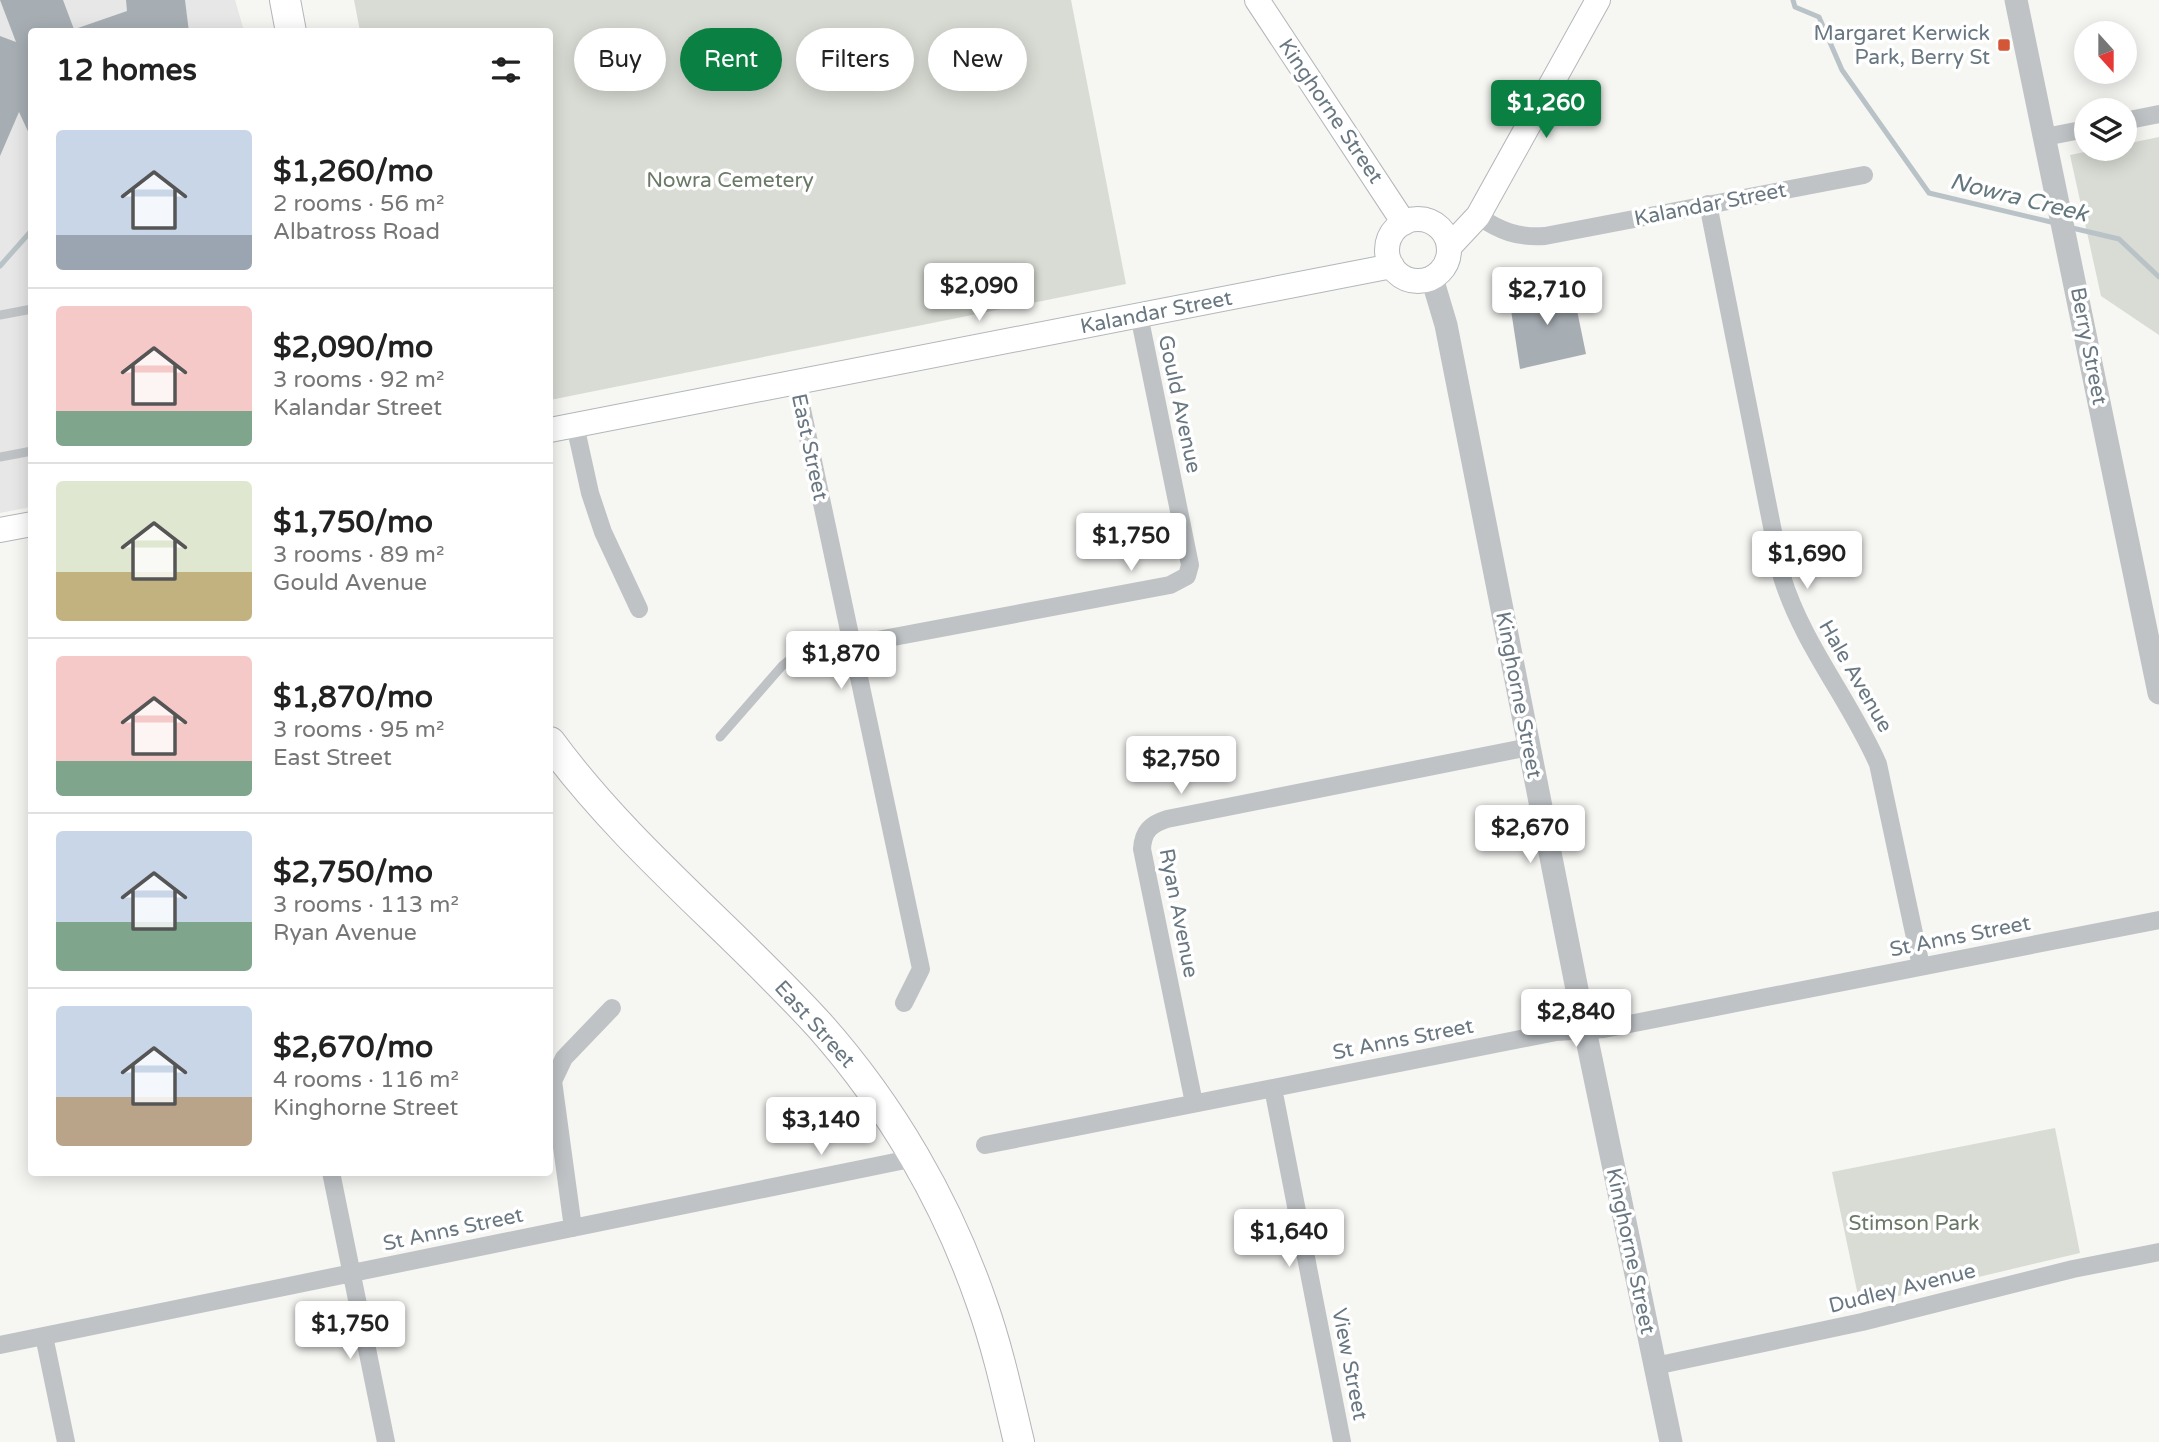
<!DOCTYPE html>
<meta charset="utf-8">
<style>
:root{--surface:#fff;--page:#f2f2f2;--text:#222;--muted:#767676;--line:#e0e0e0;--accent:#0b8043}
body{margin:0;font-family:"Varela Round",sans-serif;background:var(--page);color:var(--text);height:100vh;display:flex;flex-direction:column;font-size:26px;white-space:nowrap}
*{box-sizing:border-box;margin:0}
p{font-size:23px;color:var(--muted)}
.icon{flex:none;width:38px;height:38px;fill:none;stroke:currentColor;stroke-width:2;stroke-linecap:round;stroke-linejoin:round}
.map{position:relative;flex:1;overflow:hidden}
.sheet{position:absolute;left:28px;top:28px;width:525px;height:1148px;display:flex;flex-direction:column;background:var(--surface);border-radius:7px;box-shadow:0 4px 18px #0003}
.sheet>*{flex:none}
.banner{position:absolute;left:574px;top:28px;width:665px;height:63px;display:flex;gap:14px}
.needle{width:46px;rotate:159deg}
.fabs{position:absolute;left:2074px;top:21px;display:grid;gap:14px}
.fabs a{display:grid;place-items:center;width:63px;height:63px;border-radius:50%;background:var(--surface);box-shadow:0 4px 18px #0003;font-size:35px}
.price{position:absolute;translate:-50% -60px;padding:0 16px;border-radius:7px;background:#fff;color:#222;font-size:23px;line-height:46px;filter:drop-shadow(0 2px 4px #0008)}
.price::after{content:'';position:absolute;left:50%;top:42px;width:21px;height:16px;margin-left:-10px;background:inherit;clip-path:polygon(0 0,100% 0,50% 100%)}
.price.selected{background:var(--accent);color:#fff}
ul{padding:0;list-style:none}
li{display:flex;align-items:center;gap:21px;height:175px;padding:0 28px}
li+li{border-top:2px solid var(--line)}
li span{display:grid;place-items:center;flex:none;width:196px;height:140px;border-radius:7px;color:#555}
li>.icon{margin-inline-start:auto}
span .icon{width:84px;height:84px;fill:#fffc;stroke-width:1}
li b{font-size:30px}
h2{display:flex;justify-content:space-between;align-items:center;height:84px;padding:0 28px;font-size:30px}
.pill{padding:0 24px;border-radius:32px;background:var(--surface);box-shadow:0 4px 18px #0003;font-size:24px;line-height:63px}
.pill.selected{background:var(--accent);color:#fff}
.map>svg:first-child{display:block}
</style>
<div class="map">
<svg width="2159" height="1442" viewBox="0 0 2159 1442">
<rect width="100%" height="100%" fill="#f6f6f3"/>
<!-- built -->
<path fill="#e6e7e6" d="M0 0H235L244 31 32 32 31 507 0 513Z"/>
<!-- green -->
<path fill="#d8dcd4" d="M354 0H1071L1126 284 550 400V32L360 31Z
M2159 137V335L2101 296 2070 155 2099 149H2124L2125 144Z
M2055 1128 2080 1253 1860 1305 1832 1172Z"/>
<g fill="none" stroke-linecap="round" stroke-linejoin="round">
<!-- stream -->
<path stroke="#b9c3c7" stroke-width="5" d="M1793 0 1795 7 1819 17 1842 70 1929 193 2055 223
M2068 227 2119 239 2159 277
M0 266 32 230"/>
</g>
<!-- building -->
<path fill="#a7aeb3" d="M0 0H63L75 32H32V140L19 112 0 156V36L16 42Z
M126 0H185L189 32H76L75 29 127 11Z
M1572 286 1586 354 1520 369 1509 297Z"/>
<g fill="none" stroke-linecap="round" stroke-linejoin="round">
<defs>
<path id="secondary" d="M1257 0 1404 223
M1387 250a31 31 0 1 1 62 0a31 31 0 1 1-62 0Z
M1449 247 1478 216 1598 0
M550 430 1392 266
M0 530 32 524"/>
<path id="trunk" d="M285 0 291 32
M550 742C628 848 732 929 820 1026 891 1106 947 1202 982 1304 998 1349 1008 1396 1019 1442"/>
</defs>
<!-- secondary casing -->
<use href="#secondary" stroke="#b2b7ba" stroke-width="26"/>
<!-- trunk casing -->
<use href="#trunk" stroke="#b2b6b8" stroke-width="32"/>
<!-- service -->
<path stroke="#bfc3c6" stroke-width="9" d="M0 315 32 309
M0 457 32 451
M720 737 782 666 801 650 849 636"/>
<!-- minor -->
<path stroke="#bfc3c6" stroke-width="18" d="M2124 121 2159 114
M2045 137 2086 129
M1708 204 1782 577C1803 645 1850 700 1878 764L1921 966
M1478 216C1500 231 1518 238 1545 236L1864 175
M796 381 921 969 904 1003
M575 425 590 493 603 532 639 609
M851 645 1170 585 1187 576 1190 565 1139 315
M1273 1088 1342 1442
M1194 1103 1142 849C1143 831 1151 824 1167 819L1529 747
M985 1145 1556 1032 1604 1029 2159 920
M331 1172 386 1442
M573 1228 553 1081 564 1058 612 1008
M44 1336 66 1442
M0 1345 915 1158
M1655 1366 1862 1322 2073 1269 2159 1252"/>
<!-- tertiary -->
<path stroke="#bfc3c6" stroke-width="23" d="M2016 0 2159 693
M1432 278 1446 325 1585 1030 1671 1442"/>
<!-- secondary -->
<use href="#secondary" stroke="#fff" stroke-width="24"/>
<!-- trunk -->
<use href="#trunk" stroke="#fff" stroke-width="30"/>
</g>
<!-- markers -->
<rect fill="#d35636" stroke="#fff" stroke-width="2.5" x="1997" y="38" width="14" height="14" rx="3.5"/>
<g text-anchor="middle" stroke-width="7" stroke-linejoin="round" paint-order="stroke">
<!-- poi labels -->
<g font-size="21" fill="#687781" stroke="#fff" text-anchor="end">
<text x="1990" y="40">Margaret Kerwick<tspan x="1990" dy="24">Park, Berry St</tspan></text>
</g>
<!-- street labels -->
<g font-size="21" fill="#687781" stroke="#fff">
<text transform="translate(1331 111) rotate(56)" y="7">Kinghorne Street</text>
<text transform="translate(1710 204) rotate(-11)" y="7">Kalandar Street</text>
<text transform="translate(1156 312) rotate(-11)" y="7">Kalandar Street</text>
<text transform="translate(2089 346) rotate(79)" y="7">Berry Street</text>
<text transform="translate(1180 404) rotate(78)" y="7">Gould Avenue</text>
<text transform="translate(810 447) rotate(78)" y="7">East Street</text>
<text transform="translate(1856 676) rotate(60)" y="7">Hale Avenue</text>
<text transform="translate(1519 695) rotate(79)" y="7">Kinghorne Street</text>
<text transform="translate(1179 913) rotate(79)" y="7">Ryan Avenue</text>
<text transform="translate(1960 936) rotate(-11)" y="7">St Anns Street</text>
<text transform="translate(815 1024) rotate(48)" y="7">East Street</text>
<text transform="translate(1403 1039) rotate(-11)" y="7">St Anns Street</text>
<text transform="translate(453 1229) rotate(-12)" y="7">St Anns Street</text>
<text transform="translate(1631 1251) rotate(78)" y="7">Kinghorne Street</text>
<text transform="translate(1902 1288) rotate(-14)" y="7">Dudley Avenue</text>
<text transform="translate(1350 1364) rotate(79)" y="7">View Street</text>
</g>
<!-- park labels -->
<g font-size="21" fill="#6a7966" stroke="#fff">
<text x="730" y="187">Nowra Cemetery</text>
<text x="1914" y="1230">Stimson Park</text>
</g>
<!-- water labels -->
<g font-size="23" font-style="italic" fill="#63777e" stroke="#fff">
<text transform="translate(2019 197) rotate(14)" y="8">Nowra Creek</text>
</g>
</g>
</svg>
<div class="fabs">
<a><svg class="needle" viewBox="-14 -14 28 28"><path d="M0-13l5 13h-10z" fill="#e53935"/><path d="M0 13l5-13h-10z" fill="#767676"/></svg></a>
<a><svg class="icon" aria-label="layers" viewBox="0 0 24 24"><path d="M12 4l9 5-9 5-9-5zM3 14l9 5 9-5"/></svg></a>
</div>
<b class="price selected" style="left:1546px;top:140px">$1,260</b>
<b class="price" style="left:979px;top:323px">$2,090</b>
<b class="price" style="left:1547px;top:327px">$2,710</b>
<b class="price" style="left:1131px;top:573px">$1,750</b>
<b class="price" style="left:1807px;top:591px">$1,690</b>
<b class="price" style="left:841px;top:691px">$1,870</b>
<b class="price" style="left:1181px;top:796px">$2,750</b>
<b class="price" style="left:1530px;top:865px">$2,670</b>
<b class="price" style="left:1576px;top:1049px">$2,840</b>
<b class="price" style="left:821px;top:1157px">$3,140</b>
<b class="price" style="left:1289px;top:1269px">$1,640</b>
<b class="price" style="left:350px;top:1361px">$1,750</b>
<div class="banner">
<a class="pill">Buy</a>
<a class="pill selected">Rent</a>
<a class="pill">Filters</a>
<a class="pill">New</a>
</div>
<section class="sheet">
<h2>12 homes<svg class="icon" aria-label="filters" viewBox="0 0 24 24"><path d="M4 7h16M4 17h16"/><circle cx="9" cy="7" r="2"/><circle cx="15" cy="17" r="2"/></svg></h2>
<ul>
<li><span style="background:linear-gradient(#c9d6e8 75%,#9aa5b1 0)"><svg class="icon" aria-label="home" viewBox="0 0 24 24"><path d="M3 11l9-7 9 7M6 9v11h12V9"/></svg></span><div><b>$1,260/mo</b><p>2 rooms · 56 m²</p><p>Albatross Road</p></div></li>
<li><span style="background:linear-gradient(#f6c9c9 75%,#7fa58c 0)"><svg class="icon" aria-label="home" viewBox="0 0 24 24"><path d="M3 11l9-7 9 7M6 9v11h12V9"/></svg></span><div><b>$2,090/mo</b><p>3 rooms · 92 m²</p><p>Kalandar Street</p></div></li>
<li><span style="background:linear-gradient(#dfe7d0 65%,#c2b280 0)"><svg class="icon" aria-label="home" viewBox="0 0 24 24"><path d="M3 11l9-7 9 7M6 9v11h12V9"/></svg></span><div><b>$1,750/mo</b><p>3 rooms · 89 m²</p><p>Gould Avenue</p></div></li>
<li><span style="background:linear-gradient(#f6c9c9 75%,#7fa58c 0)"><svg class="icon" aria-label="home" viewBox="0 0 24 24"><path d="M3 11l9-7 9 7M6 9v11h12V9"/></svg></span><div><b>$1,870/mo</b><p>3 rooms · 95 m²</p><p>East Street</p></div></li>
<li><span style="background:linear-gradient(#c9d6e8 65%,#7fa58c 0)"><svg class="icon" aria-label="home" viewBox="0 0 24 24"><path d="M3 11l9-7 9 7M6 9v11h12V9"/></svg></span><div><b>$2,750/mo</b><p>3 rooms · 113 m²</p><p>Ryan Avenue</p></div></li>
<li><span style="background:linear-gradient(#c9d6e8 65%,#b9a48a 0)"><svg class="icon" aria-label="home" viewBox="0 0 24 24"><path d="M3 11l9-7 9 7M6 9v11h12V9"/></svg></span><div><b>$2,670/mo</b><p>4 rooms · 116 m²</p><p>Kinghorne Street</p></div></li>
</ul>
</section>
</div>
